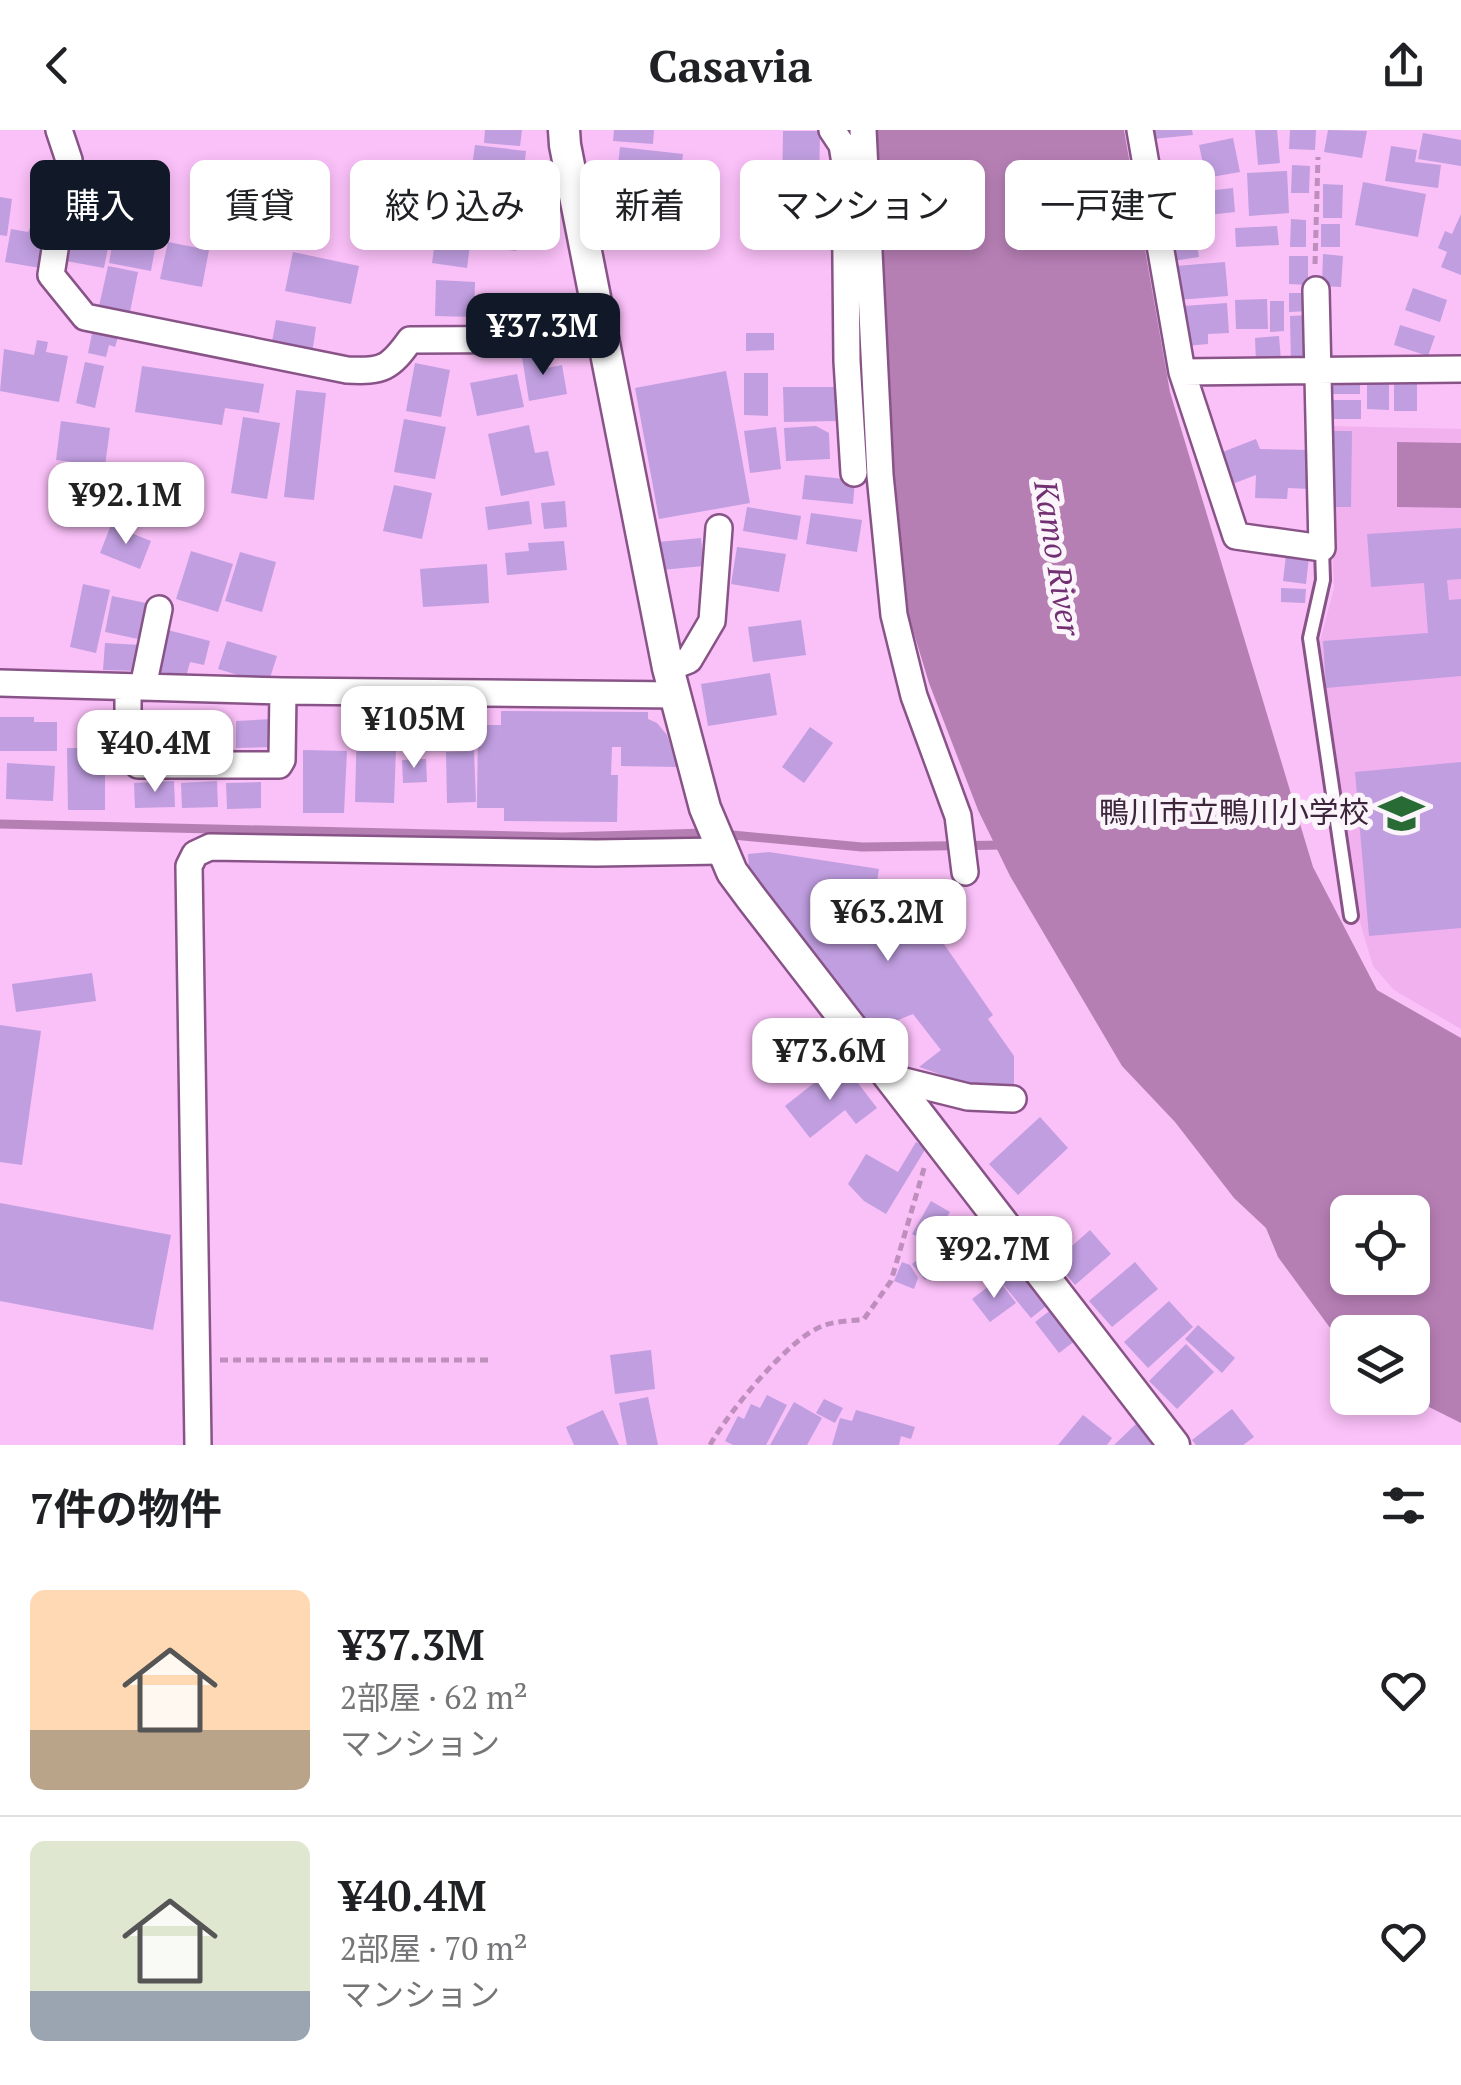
<!DOCTYPE html>
<html lang="ja">
<meta charset="utf-8">
<style>
:root{--surface:#fff;--page:#f6f6f6;--text:#202124;--muted:#757577;--line:#e0e0e0;--accent:#111827}
body{margin:0;font-family:"PT Serif","Noto Sans JP",serif;background:var(--page);color:var(--text);height:100vh;display:flex;flex-direction:column;font-size:38px;white-space:nowrap}
*{box-sizing:border-box;margin:0}
p{font-size:32px;color:var(--muted)}
.icon{flex:none;width:55px;height:55px;fill:none;stroke:currentColor;stroke-width:2;stroke-linecap:round;stroke-linejoin:round}
.map{position:relative;height:1315px;overflow:hidden}
.drawer{display:flex;flex-direction:column;background:var(--surface);flex:1}
.drawer>*{flex:none}
.guide{position:absolute;left:30px;top:30px;width:1402px;height:90px;display:flex;gap:20px}
.buttons{position:absolute;left:1330px;top:1065px;display:grid;gap:20px}
.buttons a{display:grid;place-items:center;width:100px;height:100px;border-radius:15px;background:var(--surface);box-shadow:0 5px 15px #0003;font-size:50px}
.price{position:absolute;translate:-50% -85px;padding:0 22px;border-radius:20px;background:#fff;color:#222;font-size:32px;line-height:65px;filter:drop-shadow(0 2px 5px #0008)}
.price::after{content:'';position:absolute;left:50%;top:60px;width:30px;height:22px;margin-left:-15px;background:inherit;clip-path:polygon(0 0,100% 0,50% 100%)}
.price.current{background:var(--accent);color:#fff}
ul{padding:0;list-style:none}
li{display:flex;align-items:center;gap:30px;height:250px;padding:0 30px}
li+li{border-top:2px solid var(--line)}
li span{display:grid;place-items:center;flex:none;width:280px;height:200px;border-radius:15px;color:#555}
li>.icon{margin-inline-start:auto}
span .icon{width:120px;height:120px;fill:#fffc;stroke-width:1}
li b{font-size:42px}
h2{display:flex;justify-content:space-between;align-items:center;height:120px;padding:0 30px;font-size:42px}
.tag{padding:0 35px;border-radius:15px;background:var(--surface);box-shadow:0 5px 15px #0003;font-size:35px;line-height:90px}
.tag.current{background:var(--accent);color:#fff}
header{display:flex;justify-content:space-between;align-items:center;height:130px;padding:0 30px;background:var(--surface);font-size:45px;font-weight:700}
.map>svg:first-child{display:block}
</style>
<header><svg class="icon" aria-label="back" viewBox="0 0 24 24"><path d="M15 5l-7 7 7 7"/></svg>Casavia<svg class="icon" aria-label="share" viewBox="0 0 24 24"><path d="M12 15V3M7 8l5-5 5 5M5 13v7h14v-7"/></svg></header>
<div class="map">
<svg width="1461" height="1315" viewBox="0 0 1461 1315">
<rect width="100%" height="100%" fill="#fac0f8"/>
<!-- built -->
<path fill="#f1b1ef" d="M1328 296 1461 299V899L1394 860 1373 836 1361 796 1325 570 1320 511 1334 458Z"/>
<!-- water -->
<path fill="#b67fb4" fill-rule="evenodd" d="M878 0H1124L1170 262 1313 737 1377 860 1461 908V1293L1411 1268 1412 1202H1348L1347 1221 1278 1127 1266 1098 1234 1068 1175 992 1122 936 1010 746 978 680 929 553 909 487 876 219ZM1348 1082H1412V1148H1348Z
M1397 312 1461 313V378L1397 377Z"/>
<g fill="none" stroke-linecap="round" stroke-linejoin="round">
<!-- stream -->
<path stroke="#b67fb4" stroke-width="9" d="M0 694 563 707 707 703
M722 704 862 717 1006 715"/>
</g>
<!-- building -->
<path fill="#c09ee0" d="M485 0H522L520 16 484 13Z
M614 0H654L653 14 613 11Z
M1152 0H1192L1193 5 1153 9Z
M1255 0H1277L1280 33 1258 35Z
M1290 0H1316L1315 20 1289 19Z
M1328 0 1367 1 1362 28 1324 22Z
M783 1H820L819 61H782Z
M1423 3 1461 10V36L1418 29Z
M1233 8 1240 42 1206 48 1199 15Z
M475 15 526 21 525 30 545 33 542 52 521 49 522 42 511 40 508 58 522 59 517 93 465 86Z
M1391 16 1417 20 1415 32 1441 35 1438 58 1385 51Z
M620 17 683 24 682 33 703 35 697 80 702 81 699 107 611 97Z
M1292 35 1310 36 1309 63H1291Z
M1287 41 1289 83 1249 86 1247 43Z
M748 49 773 52 771 66 792 69 787 107 741 101Z
M1363 52 1426 64 1418 107 1355 95Z
M1323 54 1343 55 1342 88H1323Z
M1233 58 1235 82 1181 88 1178 64Z
M0 67 12 69 7 106 0 105Z
M439 84 520 96 516 121 470 115 467 138 432 133Z
M1461 84V145L1441 137 1447 122 1438 118 1445 101 1452 104Z
M74 86 113 93 104 138 66 131Z
M1291 89 1306 90V117H1290Z
M1193 92 1199 127 1173 131 1168 96Z
M116 93 158 102 151 141 109 133Z
M32 94 47 97 40 138 5 132 11 99 28 102Z
M1321 94H1340V117H1321Z
M1277 96 1279 115 1236 117 1235 98Z
M168 112 209 120 202 157 160 149Z
M293 122 359 136 351 174 285 161Z
M1323 124 1343 126 1341 157 1322 156Z
M1289 126H1308V155L1289 154Z
M1225 132 1228 166 1178 170 1176 136Z
M108 136 138 142 128 192 97 185Z
M436 150 475 152 474 187 435 186Z
M1413 158 1447 170 1440 192 1405 180Z
M1289 163H1310V181L1289 182Z
M1267 169 1268 199H1236L1235 170Z
M1270 171H1284V201L1270 202Z
M1227 173 1229 203 1208 204V214L1186 216 1183 176Z
M499 175H528V200L499 199Z
M1311 185 1312 234 1291 235 1290 186Z
M276 190 316 197 312 224 271 217Z
M1400 195 1435 206 1428 226 1394 215Z
M93 199 119 204 115 217 109 215 106 227 88 223Z
M746 203H774V220L746 221Z
M1279 206 1281 231 1256 232 1255 208Z
M37 210 48 212 46 222 68 226 59 272 0 261 4 219 34 225Z
M545 224 547 238 562 235 567 264 529 271 522 227Z
M85 232 104 236 95 278 76 273Z
M415 233 450 240 441 287 406 281Z
M142 236 264 254 259 283 225 278 222 295 135 282Z
M726 241 750 373 659 389 635 258Z
M744 243H768V286L744 285Z
M1367 243H1389V280L1367 279Z
M517 244 524 277 477 286 470 253Z
M1394 244H1417V281H1394Z
M1331 245H1360V264H1331Z
M783 257H837L838 291 784 292Z
M296 260 326 263 314 370 284 367Z
M1332 270H1361V289H1332Z
M243 287 280 293 267 369 231 363Z
M404 289 446 297 435 349 394 342Z
M61 291 110 298 105 336 56 330Z
M529 295 535 323 548 321 555 355 501 366 488 304Z
M816 296 829 303 830 329 786 331 784 298Z
M776 297 781 339 750 343 744 301Z
M1331 301H1352L1351 377H1331Z
M1256 309 1260 319 1311 320 1310 359 1288 358 1287 369 1255 368 1256 345 1227 356 1215 325Z
M805 345 855 350 853 374 802 369Z
M394 355 432 363 422 409 383 401Z
M529 371 532 394 488 400 485 377Z
M565 371 567 397 544 399 541 373Z
M747 377 801 386 797 410 743 401Z
M811 383 862 390 857 422 806 414Z
M111 395 151 411 140 439 100 423Z
M1461 398V449L1447 450 1449 470 1461 469V546L1326 558 1323 511 1428 503 1424 453 1371 457 1367 404Z
M701 408 704 436 661 440 658 412Z
M564 411 567 440 507 445 505 423 529 421 528 413Z
M737 417 786 424 779 462 731 454Z
M191 421 233 434 218 482 176 469Z
M240 422 276 432 262 482 225 471Z
M1286 425 1309 427 1306 454 1283 451Z
M487 434 489 473 423 477 420 439Z
M83 454 110 460 96 523 70 517Z
M1281 458 1306 459 1305 473 1281 472Z
M112 466 146 473 138 509 105 502Z
M801 490 806 525 753 532 748 497Z
M164 499 210 511 204 535 190 532 185 551 153 542Z
M227 511 277 526 268 554 218 539Z
M105 513 141 515 140 541 103 540Z
M770 543 777 585 708 596 701 554Z
M501 581 648 582V589L657 593 667 605 677 637 621 636V617H612L611 645H618L617 692 504 691V678H477L478 595H501Z
M0 587H34V592H57V621H0Z
M141 589 182 590 181 620 140 618Z
M272 589 274 617 236 618V591Z
M186 591H225V619H186Z
M357 592 397 593 394 673 355 672Z
M810 597 833 613 804 653 782 637Z
M67 618H105V680H68Z
M303 620 347 621 344 683H303Z
M474 621 476 672 447 673 446 622Z
M426 629 427 652 403 653 402 630Z
M1461 632V798L1369 806 1355 642Z
M7 633 55 636 53 671 6 669Z
M174 651 175 677 135 678 134 653Z
M217 651 218 677 182 678 181 653Z
M261 652V678L227 679 226 653Z
M769 722 879 739 874 769 842 764 838 790 849 806 910 765 993 885 988 889 1014 926V956L977 957 919 937 941 920 913 884 871 901 749 741 748 724Z
M92 843 96 871 16 882 12 854Z
M0 895 41 901 22 1035 0 1032Z
M848 940 877 978 856 994 845 980 810 1008 785 976 828 942 835 950Z
M1040 987 1068 1018 1018 1065 989 1034Z
M916 1012 926 1018 886 1084 864 1071 848 1054 866 1024 898 1042Z
M931 1071 950 1082 931 1114 912 1104Z
M0 1073 171 1105 153 1200 0 1171Z
M988 1089 1009 1121 980 1140 959 1108Z
M1090 1100 1111 1124 1075 1155 1055 1131Z
M945 1108 958 1125 925 1150 912 1134Z
M1021 1128 1055 1169 1031 1188 998 1148Z
M902 1132 910 1135 918 1148 914 1159 894 1151Z
M1135 1132 1158 1159 1112 1197 1089 1171Z
M998 1149 1016 1173 990 1192 972 1169Z
M1169 1171 1193 1197 1148 1238 1124 1212Z
M1060 1173 1084 1204 1059 1223 1035 1192Z
M1198 1195 1235 1228 1222 1243 1185 1209Z
M1186 1214 1214 1242 1177 1279 1149 1251Z
M651 1220 655 1259 615 1264 610 1225Z
M767 1265 787 1275 766 1315H733L725 1311 738 1286 744 1289 751 1274 760 1278Z
M648 1267 658 1315H627L619 1273Z
M824 1269 843 1278 835 1293 816 1283Z
M794 1272 822 1288 807 1315H770Z
M1232 1279 1254 1307 1243 1315H1196L1192 1310Z
M603 1280 619 1315H574L566 1297Z
M856 1280 915 1297 911 1309 901 1306 899 1315H832L840 1288 852 1291Z
M1083 1285 1112 1308 1107 1315H1058Z
M1137 1293 1158 1315H1114Z"/>
<g fill="none" stroke-linecap="round" stroke-linejoin="round">
<defs>
<path id="service" d="M1322 418 1323 450 1310 508 1351 786"/>
<path id="minor" d="M59 0 69 30 51 145 85 187 347 240C383 242 390 238 410 210L601 209
M832 0 842 15 845 33 847 231 854 343
M863 0 880 345 894 485 914 566 958 686 965 742
M1140 0 1182 242 1236 406 1322 418 1316 160
M1182 242 1461 239
M668 538 689 530 712 491 719 398
M0 553 283 561 677 565
M128 557V624L138 635H279L282 630 283 561
M143 557 159 479
M892 948 968 967 1013 969
M198 1315 189 736 195 724 210 717 596 723 721 721"/>
<path id="tertiary" d="M564 0 565 15 668 538 705 678 732 742 752 769 1174 1315"/>
</defs>
<!-- service casing -->
<use href="#service" stroke="#885487" stroke-width="18"/>
<!-- minor casing -->
<use href="#minor" stroke="#885487" stroke-width="30"/>
<!-- tertiary casing -->
<use href="#tertiary" stroke="#885487" stroke-width="35"/>
<!-- path -->
<path stroke="#be8fbc" stroke-width="5" stroke-dasharray="8 5" stroke-linecap="butt" d="M1315 134 1318 27
M220 1230H491
M710 1315C728 1283 790 1206 825 1195 837 1191 852 1191 864 1189L891 1151 925 1035"/>
<!-- service -->
<use href="#service" stroke="#fff" stroke-width="12"/>
<!-- minor -->
<use href="#minor" stroke="#fff" stroke-width="25"/>
<!-- tertiary -->
<use href="#tertiary" stroke="#fff" stroke-width="30"/>
</g>
<!-- icons -->
<defs>
<symbol id="school-bare" viewBox="-9 -9 18 18"><path d="M0-5L7-2L0 1L-7-2ZM-4 1L0 2.5L4 1V4Q0 6-4 4Z" fill="#296b35" stroke="#fbf5fb" stroke-width="2.5" paint-order="stroke"/></symbol>
</defs>
<g fill-rule="evenodd">
<use href="#school-bare" x="1370" y="652" width="63" height="63"/>
</g>
<g text-anchor="middle" stroke-width="10" stroke-linejoin="round" paint-order="stroke">
<!-- poi labels -->
<g font-size="30" fill="#3d263c" stroke="#fbf5fb" text-anchor="end">
<text x="1369" y="693">鴨川市立鴨川小学校</text>
</g>
<!-- water labels -->
<g font-size="32" font-style="italic" fill="#723072" stroke="#fbf5fb">
<text transform="translate(1057 428) rotate(81)" y="11">Kamo River</text>
</g>
</g>
</svg>
<div class="buttons">
<a><svg class="icon" aria-label="locate" viewBox="0 0 24 24"><circle cx="12" cy="12" r="6"/><path d="M12 2v4M12 18v4M2 12h4M18 12h4"/></svg></a>
<a><svg class="icon" aria-label="layers" viewBox="0 0 24 24"><path d="M12 4l9 5-9 5-9-5zM3 14l9 5 9-5"/></svg></a>
</div>
<b class="price current" style="left:543px;top:248px">¥37.3M</b>
<b class="price" style="left:126px;top:417px">¥92.1M</b>
<b class="price" style="left:414px;top:641px">¥105M</b>
<b class="price" style="left:155px;top:665px">¥40.4M</b>
<b class="price" style="left:888px;top:834px">¥63.2M</b>
<b class="price" style="left:830px;top:973px">¥73.6M</b>
<b class="price" style="left:994px;top:1171px">¥92.7M</b>
<div class="guide">
<a class="tag current">購入</a>
<a class="tag">賃貸</a>
<a class="tag">絞り込み</a>
<a class="tag">新着</a>
<a class="tag">マンション</a>
<a class="tag">一戸建て</a>
</div>
</div>
<section class="drawer">
<h2>7件の物件<svg class="icon" aria-label="filters" viewBox="0 0 24 24"><path d="M4 7h16M4 17h16"/><circle cx="9" cy="7" r="2"/><circle cx="15" cy="17" r="2"/></svg></h2>
<ul>
<li><span style="background:linear-gradient(#ffd9b3 70%,#b9a48a 0)"><svg class="icon" aria-label="home" viewBox="0 0 24 24"><path d="M3 11l9-7 9 7M6 9v11h12V9"/></svg></span><div><b>¥37.3M</b><p>2部屋 · 62 m²</p><p>マンション</p></div><svg class="icon" aria-label="heart" viewBox="0 0 24 24"><path d="M12 20l-8-8c-3-5 5-10 8-4 3-6 11-1 8 4z"/></svg></li>
<li><span style="background:linear-gradient(#dfe7d0 75%,#9aa5b1 0)"><svg class="icon" aria-label="home" viewBox="0 0 24 24"><path d="M3 11l9-7 9 7M6 9v11h12V9"/></svg></span><div><b>¥40.4M</b><p>2部屋 · 70 m²</p><p>マンション</p></div><svg class="icon" aria-label="heart" viewBox="0 0 24 24"><path d="M12 20l-8-8c-3-5 5-10 8-4 3-6 11-1 8 4z"/></svg></li>
</ul>
</section>
